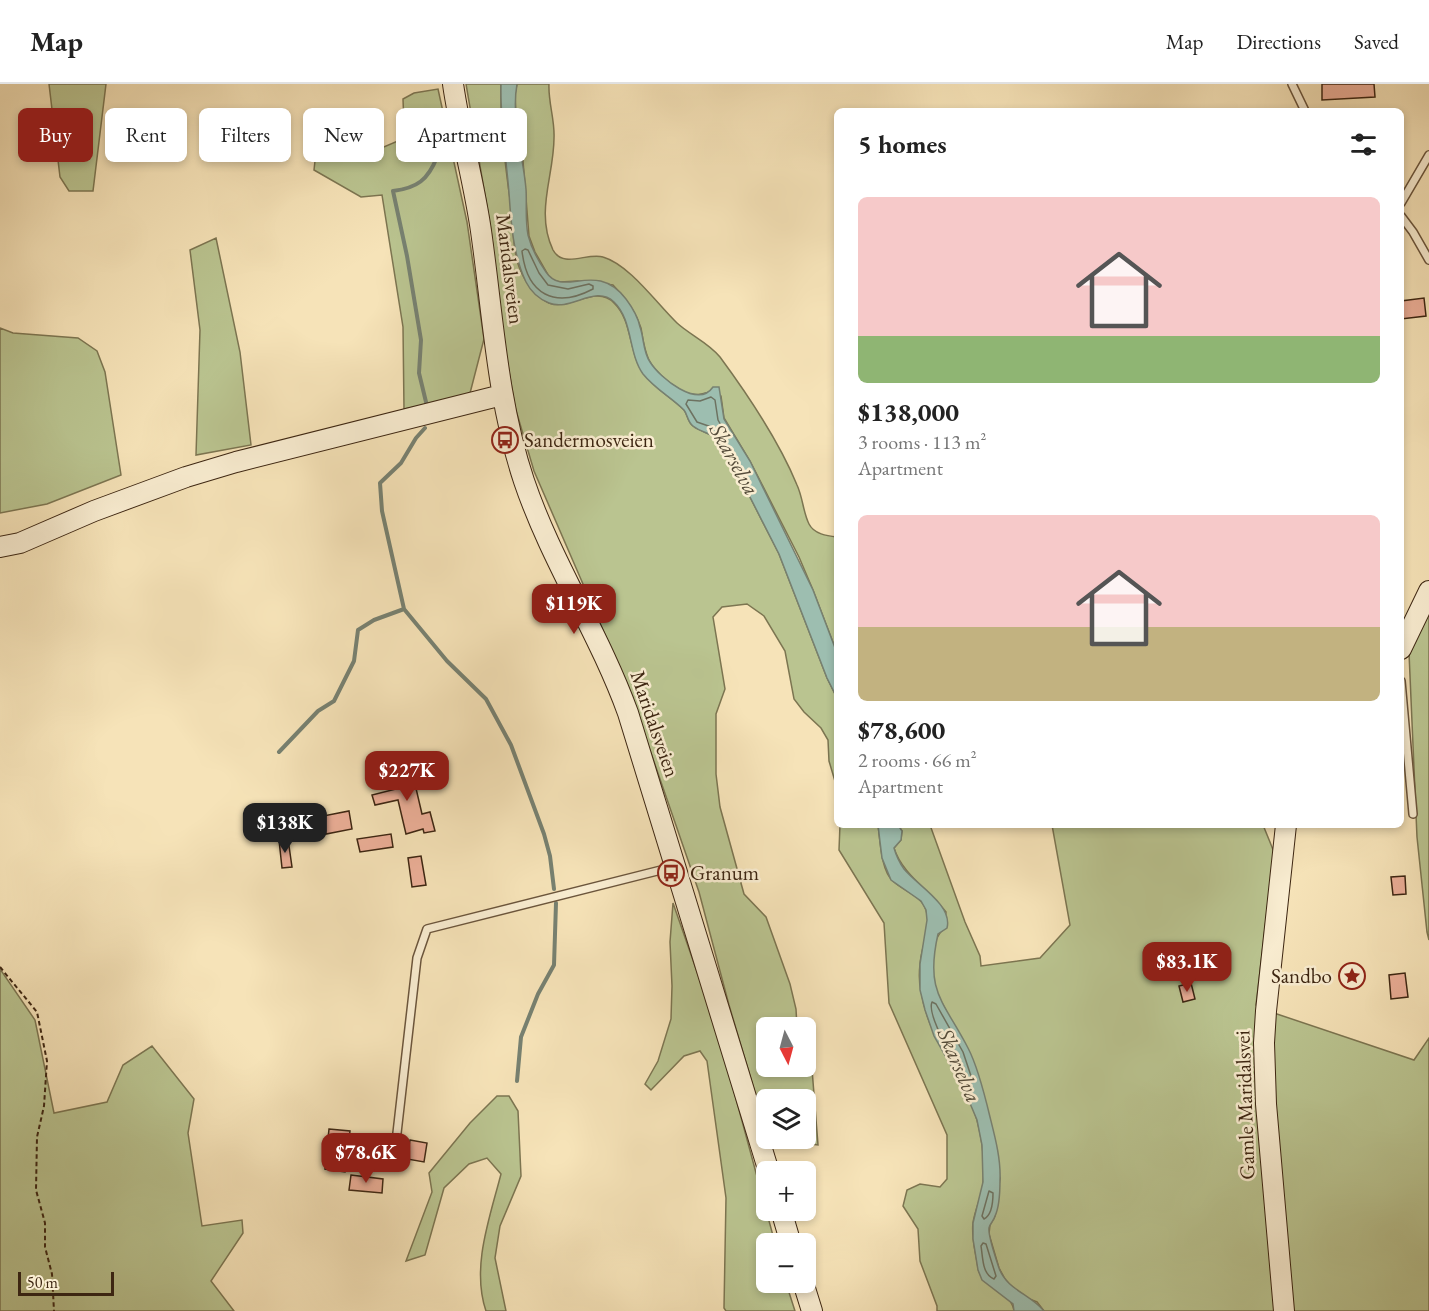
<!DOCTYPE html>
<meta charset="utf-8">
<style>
:root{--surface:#fff;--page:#f2f2f2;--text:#222;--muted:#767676;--line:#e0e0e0;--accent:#8f2418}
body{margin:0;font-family:"EB Garamond",serif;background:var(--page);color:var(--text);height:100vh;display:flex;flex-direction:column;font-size:22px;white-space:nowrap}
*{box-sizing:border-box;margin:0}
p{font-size:20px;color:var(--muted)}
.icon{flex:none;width:33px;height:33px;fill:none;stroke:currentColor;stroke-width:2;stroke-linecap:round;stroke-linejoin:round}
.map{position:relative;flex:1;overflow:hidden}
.panel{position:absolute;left:834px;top:24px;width:570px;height:720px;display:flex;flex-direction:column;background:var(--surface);border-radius:9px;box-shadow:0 3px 9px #0003}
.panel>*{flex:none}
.top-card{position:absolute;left:18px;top:24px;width:570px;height:54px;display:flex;gap:12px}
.needle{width:39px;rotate:174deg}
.fabs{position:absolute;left:756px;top:933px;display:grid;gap:12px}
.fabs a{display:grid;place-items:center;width:60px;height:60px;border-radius:9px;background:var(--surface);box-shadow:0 3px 9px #0003;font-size:30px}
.scale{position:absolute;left:18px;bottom:15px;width:96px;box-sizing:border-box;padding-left:6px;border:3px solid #3d2612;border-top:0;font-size:16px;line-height:21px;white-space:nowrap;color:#3d2612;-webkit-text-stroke:4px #f9edd1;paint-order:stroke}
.price{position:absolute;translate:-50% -51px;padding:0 14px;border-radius:12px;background:var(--accent);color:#fff;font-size:20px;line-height:39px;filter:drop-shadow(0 2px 3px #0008)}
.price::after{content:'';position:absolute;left:50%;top:36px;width:18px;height:14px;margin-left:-9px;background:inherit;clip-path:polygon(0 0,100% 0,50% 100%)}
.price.current{background:#222;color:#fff}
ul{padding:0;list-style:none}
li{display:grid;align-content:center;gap:12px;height:318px;padding:0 24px}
li span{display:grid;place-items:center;height:186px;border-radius:9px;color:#555}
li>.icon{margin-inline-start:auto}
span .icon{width:108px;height:108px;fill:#fffc;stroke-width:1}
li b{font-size:26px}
h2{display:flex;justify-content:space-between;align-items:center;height:72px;padding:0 24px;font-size:26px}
.tag{padding:0 21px;border-radius:9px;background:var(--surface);box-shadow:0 3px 9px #0003;font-size:21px;line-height:54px}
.tag.current{background:var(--accent);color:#fff}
header{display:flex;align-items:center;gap:36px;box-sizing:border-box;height:84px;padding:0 30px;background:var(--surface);border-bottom:2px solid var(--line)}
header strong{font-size:28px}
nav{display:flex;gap:33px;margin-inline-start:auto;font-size:21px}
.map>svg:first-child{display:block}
</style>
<header>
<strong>Map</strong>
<nav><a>Map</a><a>Directions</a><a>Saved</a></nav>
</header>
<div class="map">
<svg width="1429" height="1227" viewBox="0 0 1429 1227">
<rect width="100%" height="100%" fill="#f6e3b8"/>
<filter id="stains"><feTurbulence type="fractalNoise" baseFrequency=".00333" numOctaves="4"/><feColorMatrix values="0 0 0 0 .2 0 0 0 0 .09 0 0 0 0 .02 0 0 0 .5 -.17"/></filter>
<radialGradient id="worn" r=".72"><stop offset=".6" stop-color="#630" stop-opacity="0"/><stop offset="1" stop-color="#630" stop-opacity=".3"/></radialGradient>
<!-- green -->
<path fill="#bac490" stroke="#7c7551" stroke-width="1.5" d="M49 0H106L93 107H69L60 93Z
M466 0H501C500 41 505 82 511 122 513 140 513 160 517 177 522 193 533 212 549 219 569 227 596 200 614 219 633 237 628 269 644 290 655 305 671 313 684 326 688 331 687 337 693 342 703 350 711 347 723 360L779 470 827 594 837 614V704L829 677 828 656 821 644 804 628 794 615 785 567 764 532 747 520 722 523 713 533 725 605 716 630V690L720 723 744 810 766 833 790 900 796 925 797 943 766 944V982H806V967L812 985 818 1061 810 1060 806 1052V1016H766V1046L729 921 699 808 651 669 622 590 534 387 515 323 502 245 491 146Z
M517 0H549C548 18 555 36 554 54 554 92 535 128 553 166 563 185 588 168 603 173 630 181 657 220 677 239 690 251 709 259 720 273 748 311 779 357 797 401 803 414 803 428 809 440 814 450 827 452 837 453V569L813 506 799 473 750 377 724 334 721 312 710 308C702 310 695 312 687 309 674 304 655 288 649 276 644 266 643 255 641 244 636 228 625 213 613 201L578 197 560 198 551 196 535 168 529 152 523 77 516 32 515 10Z
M438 5 467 138 484 255 469 313 404 325 403 243 382 111 361 113 314 86 315 77 365 71 398 57 404 41 403 15 414 9Z
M216 154 240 268 251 361 196 371 200 246 190 166Z
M0 244 13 249 78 254 97 267 105 288 121 391 47 420 0 429Z
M1429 513V856L1427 848 1417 753 1409 569Z
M840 741H878C880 756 881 787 893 797 903 807 922 812 926 826 932 843 921 863 920 880 919 889 919 899 921 907 928 956 963 990 977 1036 982 1055 985 1079 983 1099 982 1113 975 1125 973 1139 971 1153 976 1170 978 1184 982 1205 1011 1206 1014 1227H937V1222L920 1177 918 1145 903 1122 907 1106 920 1100 940 1103 947 1095V1051L889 919 884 839 839 766Z
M898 741H930L965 838 980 872 981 882 1040 874 1070 841 1052 741H1263L1274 768 1256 921 1271 928 1414 976 1429 954V1227H1044L1037 1218 1024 1213 1006 1197 999 1184 989 1150 990 1141 995 1132 1000 1094 946 927C943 920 938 913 935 905 930 889 930 856 944 845L946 828C929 806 902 790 894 764L901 756 902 747Z
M673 819 718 948 775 1159 766 1160V1198L786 1199 795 1227H726L724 1224 726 1114 707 977 700 967 684 972 651 1006 645 1000 658 977 671 935 672 902 670 858Z
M0 885 35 936 54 1029 107 1018 123 981 152 962 194 1015 188 1049 202 1142 242 1136 243 1149 211 1197 234 1227H0Z
M497 1012H509L518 1027 521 1092 500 1142 495 1174 506 1227H486C471 1183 490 1133 501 1090L487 1074 469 1080 444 1104 425 1171 406 1177 432 1108 429 1089 470 1039Z"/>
<!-- water -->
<path fill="#9dbeb0" stroke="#778171" stroke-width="1.5" d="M501 0H517C511 34 523 71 526 105 527 120 525 136 528 151 531 163 539 178 546 188 564 215 595 175 626 215 632 223 638 233 640 243 644 254 643 268 650 278 660 294 698 325 713 303H719L724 335 750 377 813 506 837 569V614L827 594 779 470 723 360C711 347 703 350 693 342 687 337 688 331 684 326 671 313 655 305 643 290 628 269 633 236 614 218 595 200 571 228 549 219 539 215 531 208 526 198 513 171 511 139 509 109 506 72 500 37 501 0Z
M878 741H898L902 747 901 756 894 764C896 771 899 778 904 785 917 801 953 821 947 844L938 850C925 908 943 916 968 964 978 983 985 1012 990 1033 995 1053 1001 1075 1000 1096 1000 1107 1000 1122 995 1132 994 1137 990 1139 989 1144 988 1152 996 1175 999 1184 1007 1206 1030 1210 1044 1227H1014L1013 1220 982 1196 978 1186 973 1155V1139L983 1098 982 1061 977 1036 964 1005 934 952 925 926 920 906V880L927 836 926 826 921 817 891 796 882 774Z"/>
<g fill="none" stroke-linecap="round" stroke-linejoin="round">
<!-- shore -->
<path stroke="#6d7261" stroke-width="1.5" d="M525 165 528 166 539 189 548 201 568 205 589 200 593 202V205C555 225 527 211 522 167Z
M711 313 715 316 718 336 722 343 720 346 697 338 686 320 688 316 700 317Z
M932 918 936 920 963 968 972 995 971 999 967 997C958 983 926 932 932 918Z
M989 1107 993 1109C993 1118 992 1131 984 1135L982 1132Z
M983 1159 986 1160 996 1192 994 1195C982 1190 983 1174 981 1162Z"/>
<!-- stream -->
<path stroke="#778171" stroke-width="4" d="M426 318 419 289 421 256 407 172 393 107C417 104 428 96 437 73L445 70 455 55
M425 344 416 354 401 379 380 399 382 427 404 525 447 577 486 615 511 661 544 750 550 772 554 805
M279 668 318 627 334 617 354 577 358 546 374 536 404 525
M517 997 521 953 538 910 554 881 556 819"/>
</g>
<!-- building -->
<path fill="#ecaf98" stroke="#3d2612" stroke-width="1.5" d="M1322 0H1374L1375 13 1322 16Z
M1424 214 1426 232 1401 235V217Z
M411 683 422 730 430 728 435 747 424 749 423 745 406 750 398 716 375 721 372 711 396 705 391 688Z
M349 727 352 745 326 750 323 732Z
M391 750 393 763 360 768 357 755Z
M288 755 292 783 282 784 279 756Z
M421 772 426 801 412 803 408 774Z
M1405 792 1406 810 1393 811 1391 793Z
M1405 889 1408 913 1391 915 1389 891Z
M1191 899 1195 915 1183 918 1179 902Z
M329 1045 350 1047 345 1088 325 1085Z
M410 1056 427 1059 424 1078 407 1075Z
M351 1091 383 1095 382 1109 349 1106Z"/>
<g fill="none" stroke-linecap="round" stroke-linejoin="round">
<defs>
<path id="lane" d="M1292 0 1305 27
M1401 119 1429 71
M1401 132 1413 148 1429 176
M1401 597 1413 730
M397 1049 417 874 427 845 673 783"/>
<path id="secondary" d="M453 0C460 49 474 98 481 147 493 231 497 316 524 397 551 477 599 549 628 629L769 1088
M0 463 20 459 94 427 186 393 236 378 502 311
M1401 565 1429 507
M781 1126 791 1160
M803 1198 812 1227
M1284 1227 1266 1020 1264 959 1266 927 1286 741"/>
</defs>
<!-- lane casing -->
<use href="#lane" stroke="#6b553c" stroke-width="10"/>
<!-- secondary casing -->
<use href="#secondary" stroke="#3d2612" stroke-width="22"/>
<!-- path -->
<path stroke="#3d2612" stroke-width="2" stroke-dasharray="4.5 3" stroke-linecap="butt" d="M0 883 37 928 47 977 44 1022 37 1053 36 1106 45 1139V1163L52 1190 54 1227"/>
<!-- lane -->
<use href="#lane" stroke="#f9edd1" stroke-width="7"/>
<!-- secondary -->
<use href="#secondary" stroke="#f9edd1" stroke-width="20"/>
</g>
<!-- icons -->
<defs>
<symbol id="bus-ring" viewBox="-11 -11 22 22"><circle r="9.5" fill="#f9edd1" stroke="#8f2418" stroke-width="1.5"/><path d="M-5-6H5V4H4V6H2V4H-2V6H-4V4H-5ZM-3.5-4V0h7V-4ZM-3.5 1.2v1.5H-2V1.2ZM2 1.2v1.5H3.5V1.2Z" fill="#8f2418"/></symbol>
<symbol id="sight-ring" viewBox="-11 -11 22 22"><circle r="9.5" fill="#f9edd1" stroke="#8f2418" stroke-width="1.5"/><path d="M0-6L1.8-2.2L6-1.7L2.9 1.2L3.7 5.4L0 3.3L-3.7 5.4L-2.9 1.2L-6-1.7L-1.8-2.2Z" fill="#8f2418"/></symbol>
</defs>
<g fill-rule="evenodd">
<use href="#bus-ring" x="490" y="341" width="30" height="30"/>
<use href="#bus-ring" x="656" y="774" width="30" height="30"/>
<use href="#sight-ring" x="1337" y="877" width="30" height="30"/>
</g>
<g text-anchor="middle" stroke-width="5" stroke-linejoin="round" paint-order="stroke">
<!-- street labels -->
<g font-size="21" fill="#3d2612" stroke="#f9edd1">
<text transform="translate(510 185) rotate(83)" y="7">Maridalsveien</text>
<text transform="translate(655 640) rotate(71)" y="7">Maridalsveien</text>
<text transform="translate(1245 1021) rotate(-92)" y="7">Gamle Maridalsvei</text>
</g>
<!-- poi labels -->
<g font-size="21" fill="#3d2612" stroke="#f9edd1" text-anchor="start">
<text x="524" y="363">Sandermosveien</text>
<text x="690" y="796">Granum</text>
<text x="1332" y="899" text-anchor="end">Sandbo</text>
</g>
<!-- water labels -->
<g font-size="22" font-style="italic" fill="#554c3a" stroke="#f9edd1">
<text transform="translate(735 375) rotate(61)" y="8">Skarselva</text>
<text transform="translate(960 981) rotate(67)" y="8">Skarselva</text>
</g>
</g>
<rect width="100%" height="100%" filter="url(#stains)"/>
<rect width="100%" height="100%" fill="url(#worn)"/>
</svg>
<div class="fabs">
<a><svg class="needle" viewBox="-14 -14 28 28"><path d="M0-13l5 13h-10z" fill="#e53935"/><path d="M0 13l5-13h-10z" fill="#767676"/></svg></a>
<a><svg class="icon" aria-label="layers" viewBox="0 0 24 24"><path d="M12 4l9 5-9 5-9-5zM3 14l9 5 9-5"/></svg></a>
<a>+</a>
<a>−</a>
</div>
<div class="scale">50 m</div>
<b class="price" style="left:574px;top:551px">$119K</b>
<b class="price" style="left:407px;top:718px">$227K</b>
<b class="price current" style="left:285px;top:770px">$138K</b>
<b class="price" style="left:1187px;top:909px">$83.1K</b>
<b class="price" style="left:366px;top:1100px">$78.6K</b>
<div class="top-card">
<a class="tag current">Buy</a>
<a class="tag">Rent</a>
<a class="tag">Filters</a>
<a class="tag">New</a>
<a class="tag">Apartment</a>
</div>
<section class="panel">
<h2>5 homes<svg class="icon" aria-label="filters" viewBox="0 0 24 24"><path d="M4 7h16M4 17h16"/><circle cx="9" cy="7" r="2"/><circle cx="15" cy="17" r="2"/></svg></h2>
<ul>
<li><span style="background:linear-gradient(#f6c9c9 75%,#8fb573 0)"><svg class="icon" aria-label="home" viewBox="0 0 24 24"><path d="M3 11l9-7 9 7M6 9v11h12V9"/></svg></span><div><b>$138,000</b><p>3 rooms · 113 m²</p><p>Apartment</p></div></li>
<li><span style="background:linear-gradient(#f6c9c9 60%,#c2b280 0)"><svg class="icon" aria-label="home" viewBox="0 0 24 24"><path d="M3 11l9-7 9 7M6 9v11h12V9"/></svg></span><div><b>$78,600</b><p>2 rooms · 66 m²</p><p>Apartment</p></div></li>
</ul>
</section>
</div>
